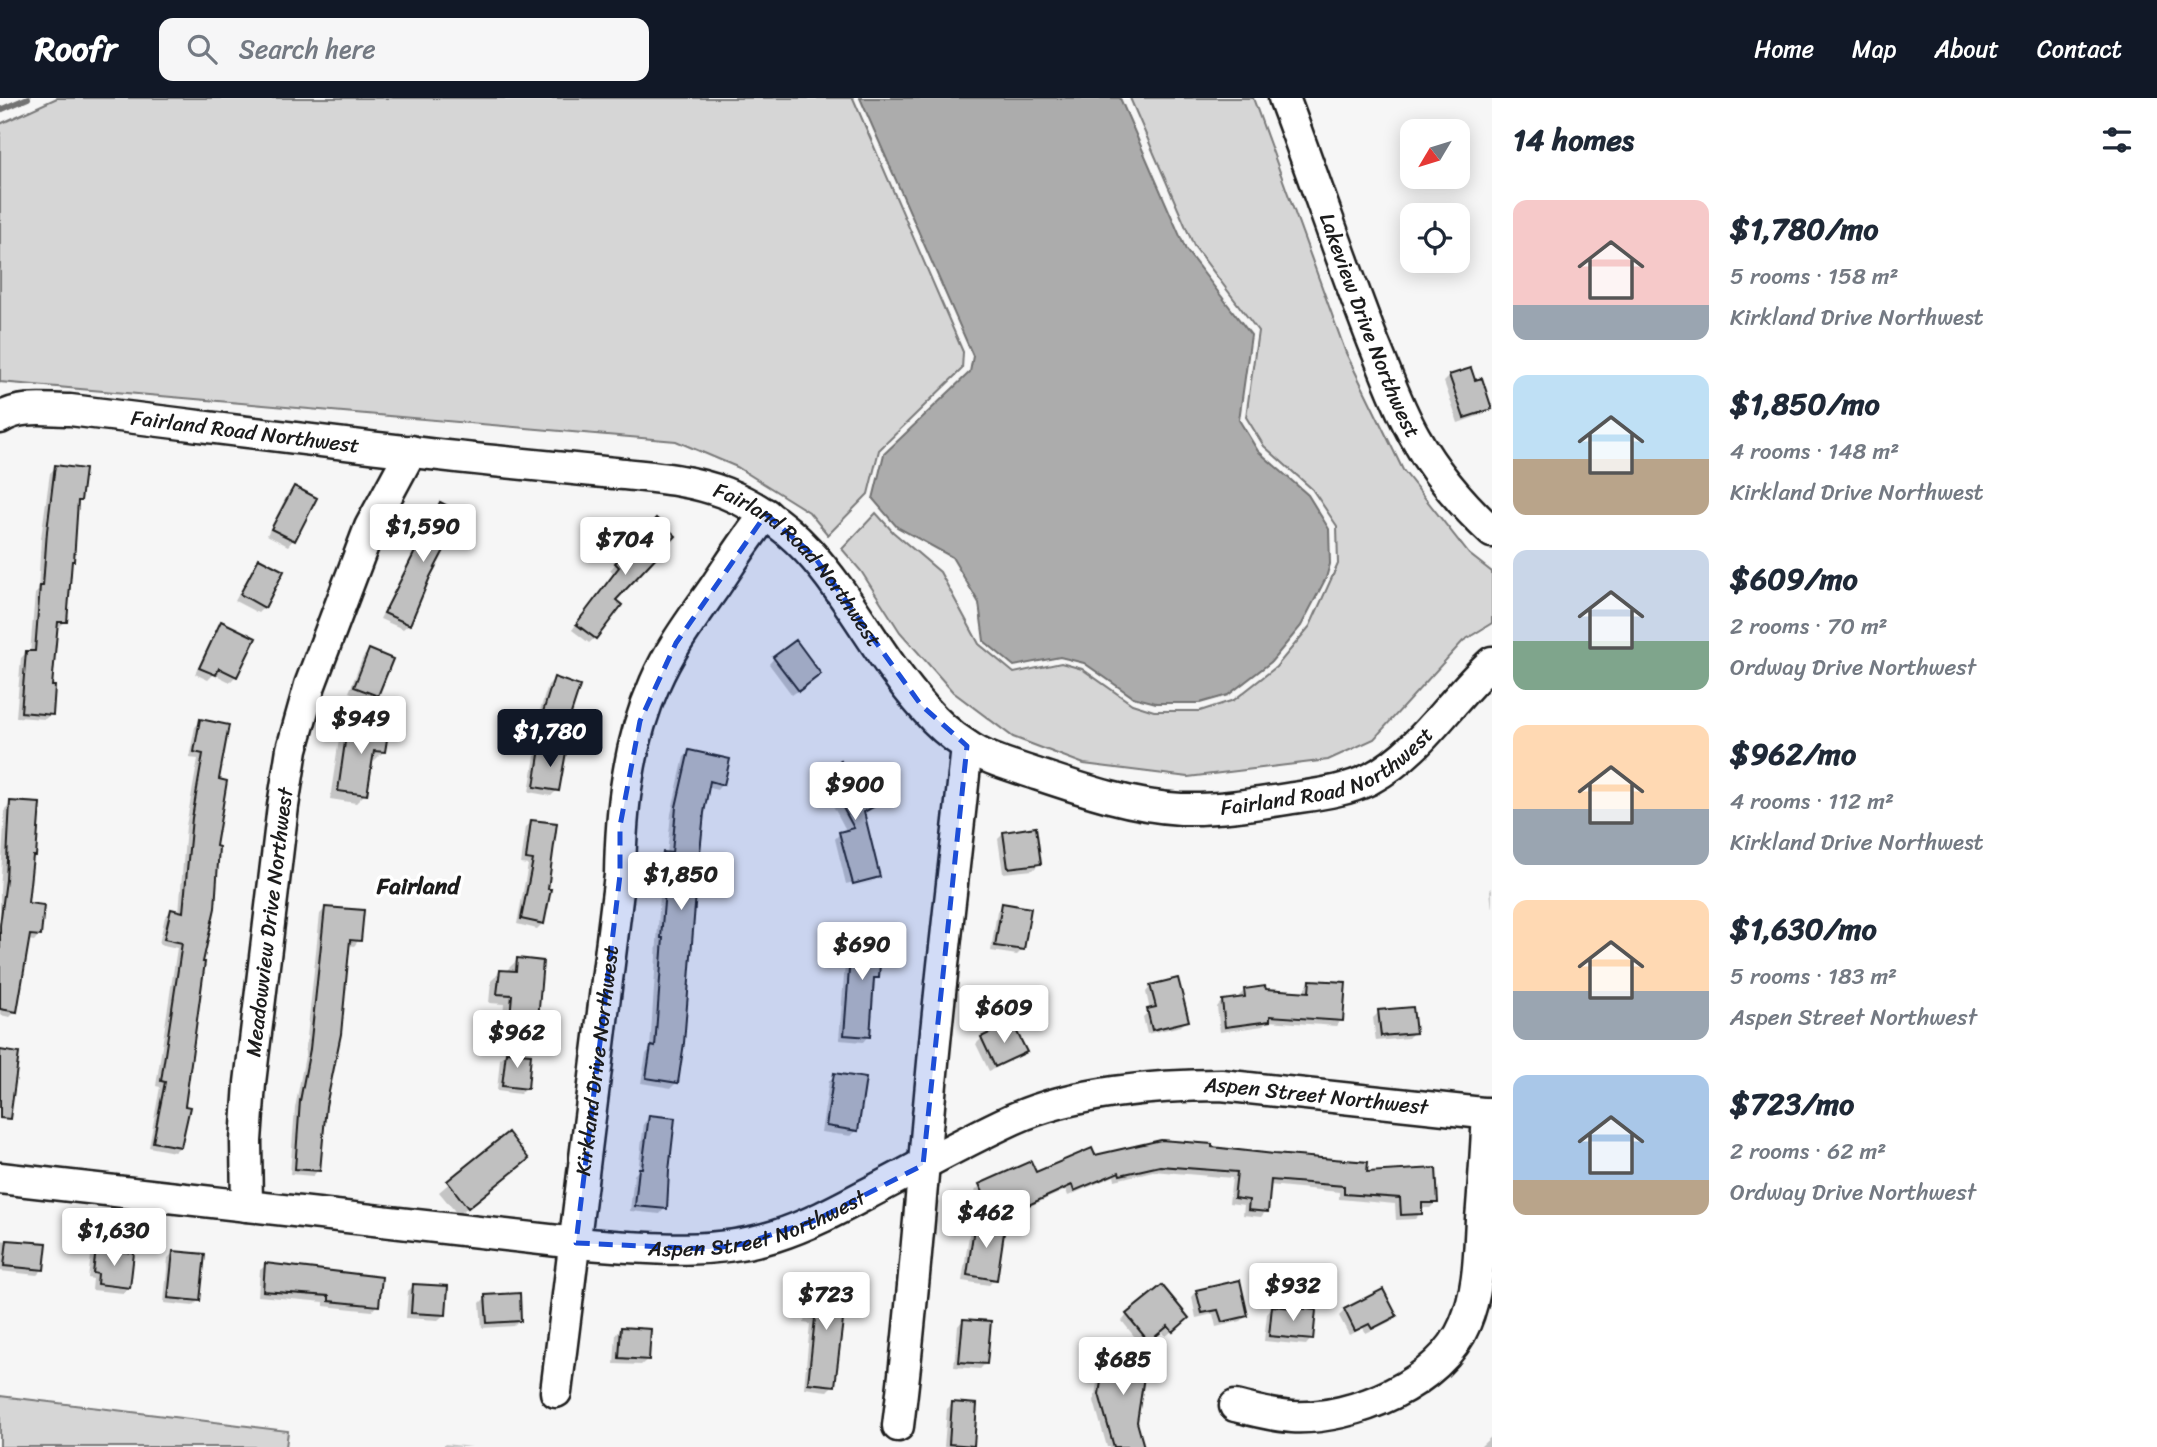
<!DOCTYPE html>
<meta charset="utf-8">
<style>
:root{--surface:#fff;--page:#f6f6f7;--text:#1f2937;--muted:#747a83;--accent:#111827}
body{margin:0;font-family:Sriracha,sans-serif;background:var(--page);color:var(--text);height:100vh;display:flex;flex-direction:column;font-size:26px;white-space:nowrap}
*{box-sizing:border-box;margin:0}
p{font-size:23px;color:var(--muted)}
.icon{flex:none;width:38px;height:38px;fill:none;stroke:currentColor;stroke-width:2;stroke-linecap:round;stroke-linejoin:round}
.map{position:relative;flex:1;overflow:hidden}
.details{display:flex;flex-direction:column;background:var(--surface);width:665px}
.details>*{flex:none}
.needle{width:46px;rotate:232deg}
.controls{position:absolute;left:1400px;top:21px;display:grid;gap:14px}
.controls a{display:grid;place-items:center;width:70px;height:70px;border-radius:14px;background:var(--surface);box-shadow:0 4px 18px #0003;font-size:35px}
.price{position:absolute;translate:-50% -60px;padding:0 16px;border-radius:7px;background:#fff;color:#222;font-size:23px;line-height:46px;filter:drop-shadow(0 2px 4px #0008)}
.price::after{content:'';position:absolute;left:50%;top:42px;width:21px;height:16px;margin-left:-10px;background:inherit;clip-path:polygon(0 0,100% 0,50% 100%)}
.price.active{background:var(--accent);color:#fff}
ul{padding:0;list-style:none}
li{display:flex;align-items:center;gap:21px;height:175px;padding:0 21px}
li span{display:grid;place-items:center;flex:none;width:196px;height:140px;border-radius:14px;color:#555}
li>.icon{margin-inline-start:auto}
span .icon{width:84px;height:84px;fill:#fffc;stroke-width:1}
li b{font-size:30px}
h2{display:flex;justify-content:space-between;align-items:center;height:84px;padding:0 21px;font-size:30px}
header{display:flex;align-items:center;gap:42px;box-sizing:border-box;height:98px;padding:0 35px;background:var(--accent);color:#fff}
header strong{font-size:33px}
nav{display:flex;gap:38px;margin-inline-start:auto;font-size:24px}
.search{width:490px;height:63px;background:var(--page);display:flex;align-items:center;gap:18px;box-sizing:border-box;padding:0 24px;border-radius:14px;color:var(--muted);font-size:26px}
main{display:flex;flex:1;min-height:0}
.map>svg:first-child{display:block}
</style>
<header>
<strong>Roofr</strong>
<div class="search"><svg class="icon" aria-label="search" viewBox="0 0 24 24"><circle cx="10" cy="10" r="6"/><path d="M15 15l6 6"/></svg>Search here</div>
<nav><a>Home</a><a>Map</a><a>About</a><a>Contact</a></nav>
</header>
<main>
<div class="map">
<svg width="1492" height="1349" viewBox="0 0 1492 1349">
<rect width="100%" height="100%" fill="#f6f6f6"/>
<filter id="ink" filterUnits="userSpaceOnUse"><feTurbulence type="fractalNoise" baseFrequency=".0143" numOctaves="2"/><feDisplacementMap in="SourceGraphic" scale="14" xChannelSelector="R" yChannelSelector="G"/><feConvolveMatrix kernelMatrix="1 2 1 2 8 2 1 2 1" color-interpolation-filters="sRGB"/></filter>
<g filter="url(#ink)">
<!-- green -->
<path fill="#d6d6d6" stroke="#797979" stroke-width="2" d="M57 0H853L963 254 962 271 879 352 868 396 828 437 809 414 737 369 676 343 0 284V26Z
M1130 0H1253L1346 255 1403 372 1469 456 1492 474V525L1463 543 1374 641 1328 662 1188 679 1084 666 1013 639 953 594 900 534 861 473 842 451 876 415 893 434 940 474 979 546 1014 575 1061 565 1082 571 1132 606 1154 613H1200L1234 602 1276 569 1310 528 1338 466 1337 428 1312 391 1264 348 1246 319 1258 233 1194 148Z
M0 1298 288 1333 286 1349H0Z"/>
<!-- water -->
<path fill="#acacac" stroke="#727272" stroke-width="2" d="M860 0H1120L1186 152 1251 237 1239 322 1258 353 1308 397 1329 431 1330 466 1326 480 1301 528 1271 564 1228 597 1200 605H1156L1133 599 1084 565 1060 559 1014 568 984 543 979 505 952 459 897 429 873 401 884 356 970 274 973 258Z"/>
<!-- shadow -->
<path fill="#0003" d="M1450 278 1474 284 1490 311 1484 316 1458 325 1444 284Z
M56 369 76 405 73 462 70 466 65 524 59 529H55L51 589V616L45 621 16 619 21 560 27 554 30 555 35 496 38 493 41 440 50 375Z
M294 390 293 442 288 448 267 437 288 395Z
M440 406 429 478 409 526 403 531 380 521 434 412Z
M656 422 595 540 589 545 572 532 614 475 610 472Z
M259 462 264 509 258 515 235 503 254 468Z
M222 525 236 578 230 584 214 576 208 582 195 576 216 531Z
M369 553 377 597 371 603 349 594 363 559Z
M774 560 814 582 792 597 769 566Z
M554 581 567 621 562 627 538 619 548 587Z
M201 623 217 683 214 750 180 1049 174 1054 149 1049 160 989 156 988 177 850 159 846 165 819 171 813 179 815 186 728 198 661 189 660 195 629Z
M349 625 383 654 374 663 371 662 365 696 356 705 330 701 340 634Z
M541 652 557 692 551 698 529 694 535 658Z
M690 654 722 686 717 692 707 689 696 775 700 795 694 802 677 984 671 990 641 985 646 956 650 951 660 798 654 797 658 761 663 756H667L671 716 684 659Z
M824 674 846 675 873 708 862 716 878 779 872 784 847 790 874 783V779L846 786 835 741 840 735 847 734 818 680Z
M11 705 35 758 31 761 27 807 39 837 34 843 27 842 16 913 10 919 0 917V794L5 711Z
M532 724 543 825 537 831 517 826 528 767 521 766 526 729Z
M1004 735 1039 766 1033 772 1003 775 998 741Z
M1492 790V813L1490 792Z
M1003 807 1022 852 1017 857 991 853 997 813Z
M326 810 359 842 354 848 348 847 324 1007 318 1072 313 1078 290 1076 295 1010 305 958 320 816Z
M853 834 877 879 872 885 868 938 863 944 839 942 847 840Z
M517 862 536 921 527 930 502 928 504 906 489 905 491 883 500 874H508V871Z
M1311 884 1341 922 1336 928 1268 923 1263 928 1220 934 1217 909 1222 903 1239 901V898L1244 893 1305 896V889Z
M1151 888 1187 922 1181 928 1147 936 1143 919 1150 912 1146 894Z
M1379 914 1414 934 1408 940 1376 943 1373 920Z
M982 940 1025 953 1019 959 989 973 976 946Z
M506 956 526 990 520 996 497 993 500 961Z
M835 977 857 1032 851 1038 821 1034 829 983Z
M650 1019 665 1110 660 1116 630 1113 634 1077 638 1073 644 1025Z
M507 1037 518 1069 458 1117 439 1094Z
M1210 1051 1365 1076 1436 1104 1430 1110H1420V1115L1415 1121 1396 1122 1395 1106 1339 1101V1094L1269 1087 1266 1113 1261 1119 1243 1117 1244 1107 1229 1105 1232 1080 1153 1073 1115 1082 1114 1078 1068 1098 1066 1092 990 1126 975 1093 980 1088 1035 1076 1094 1059Z
M976 1125 995 1181 989 1187 962 1183 970 1131Z
M0 1142 45 1147 43 1171 37 1177 0 1173Z
M97 1153 129 1189 123 1195 92 1192 93 1181 88 1180 91 1158Z
M173 1155 199 1202 193 1208 164 1205 168 1160Z
M266 1167 377 1207 372 1213 324 1208V1204L258 1198 260 1172Z
M414 1187 444 1217 438 1222 406 1220 408 1193Z
M813 1187 833 1287 827 1293 804 1290 810 1226 804 1225 808 1192Z
M1197 1193 1246 1218 1241 1223 1216 1229 1213 1216 1196 1220 1192 1199Z
M486 1199 520 1222 514 1228 482 1230 480 1205Z
M1272 1210 1311 1241 1306 1247 1264 1243 1267 1216Z
M1345 1212 1395 1218 1389 1224 1366 1235 1363 1230 1349 1237 1339 1218Z
M1127 1217 1181 1226 1166 1238 1161 1232 1142 1248 1122 1223Z
M963 1222 986 1265 980 1271 954 1269 958 1228Z
M622 1230 647 1262 641 1267 614 1266 616 1236Z
M1107 1255 1135 1324 1142 1349H1107L1094 1303 1101 1260Z
M953 1305 972 1347 970 1349H944L947 1311Z
M1492 1338V1349H1481V1348Z
M445 1346 472 1349H442Z"/>
<g fill="none" stroke-linecap="round" stroke-linejoin="round">
<!-- stream -->
<path stroke="#727272" stroke-width="6" d="M0 12 28 0"/>
</g>
<!-- building -->
<path fill="#c0c0c0" stroke="#1c1c1c" stroke-width="2" d="M1471 270 1475 282 1482 280 1492 311 1464 320 1449 277Z
M55 367 85 371 81 403H78L74 463H72L67 524H58L52 588H55L53 617 21 614 26 553H35L40 488H43L47 433Z
M294 388 317 400 295 443 271 431Z
M440 404 463 416 430 479 410 527 384 515Z
M656 420 676 438 616 502 622 507 596 541 576 526 619 469 615 465Z
M259 460 284 473 265 510 240 496Z
M221 523 256 540 237 579 219 570 216 577 199 570Z
M796 542 821 576 799 593 773 559Z
M369 551 393 561 378 598 354 589Z
M554 579 580 588 569 622 543 614Z
M200 621 229 627 219 681 227 683 216 748 219 749 215 810 203 864H205L185 1008 190 1009 181 1049 153 1044 165 984 161 983 182 845 164 841 171 811 183 814 192 720 203 656 194 654Z
M348 623 389 629 385 654 374 653 367 697 338 693Z
M540 650 566 654 559 693 534 689Z
M689 652 730 661 724 687 710 683 704 715 698 774 704 775 702 796 696 795 684 945 678 985 646 980 651 948 655 949 663 840H661L665 792H659L663 754 672 755 676 709Z
M841 663 846 673 854 669 875 708 864 714 880 779 853 786 839 734 854 730 823 673Z
M10 703 40 705 36 758H33L28 805 44 807 41 838 30 837 17 914 0 911V827L6 782Z
M531 722 557 725 548 791H551L544 826 521 821 533 762 526 761Z
M1036 729 1041 766 1008 770 1003 734Z
M1002 805 1031 810 1024 852 995 848Z
M325 809 364 812 361 843 350 842 341 936 326 1008 320 1073 295 1071 300 1003 310 951Z
M852 832 882 835 879 880H874L870 939 844 937Z
M517 860 543 863 538 922 510 919 512 897 497 896 500 872 516 873Z
M1178 880 1189 923 1152 932 1147 911 1156 909 1150 887Z
M1310 882 1346 884 1343 923 1270 918V923L1225 929 1222 902 1245 899 1244 891 1265 888 1266 891 1309 894Z
M1413 909 1416 935 1381 938 1378 912Z
M1012 924 1027 954 995 969 981 939Z
M0 952 19 955 10 1021 0 1020Z
M506 954 531 956 528 991 502 988Z
M834 975 866 980 858 1033 826 1028Z
M649 1017 675 1020 669 1073 667 1111 635 1108 639 1070H642Z
M508 1034 529 1061 468 1110 447 1083Z
M1161 1042 1212 1046V1049L1274 1056 1368 1064 1367 1074 1436 1070 1438 1105H1422V1116L1401 1117 1400 1100 1344 1096V1088L1271 1082 1268 1114 1248 1112 1249 1102 1234 1100 1237 1074 1160 1068 1120 1077 1119 1074 1074 1093 1072 1087 996 1122 979 1086 1031 1063 1036 1074 1092 1050 1095 1057Z
M975 1123 1005 1128 997 1182 967 1177Z
M7 1142 47 1145 44 1172 4 1168Z
M96 1151 134 1155 130 1190 97 1186 98 1176 93 1175Z
M173 1153 205 1156 200 1203 168 1200Z
M265 1165 382 1179 379 1208 329 1203V1198L263 1193Z
M1240 1182 1248 1218 1222 1224 1218 1212 1202 1215 1196 1192Z
M813 1185 847 1189 835 1288 808 1285 815 1220 809 1219Z
M413 1186 448 1188 446 1217 411 1215Z
M1162 1187 1189 1220 1173 1234 1168 1228 1149 1244 1126 1216Z
M1383 1191 1397 1218 1372 1231 1369 1226 1355 1233 1344 1211Z
M520 1195 521 1223 487 1225 485 1197Z
M1272 1208 1316 1212 1313 1242 1269 1238Z
M963 1221 991 1223 987 1266 959 1264Z
M621 1229 651 1231 649 1262 619 1260Z
M1106 1253 1147 1259 1137 1324 1144 1349H1114L1099 1296Z
M952 1304 977 1306 974 1348 949 1346Z"/>
<g fill="none" stroke-linecap="round" stroke-linejoin="round">
<defs>
<g id="minor">
<path id="s1" d="M1284 0C1315 82 1342 165 1374 246 1387 277 1398 310 1415 339 1435 375 1462 406 1492 434"/>
<path id="s2" d="M0 320C21 307 47 312 70 312 211 329 353 348 494 363 534 367 574 371 614 375 652 379 689 381 725 395 828 436 855 533 924 610 936 624 950 637 966 647 986 661 1010 667 1033 675 1081 691 1130 708 1181 711 1219 712 1255 706 1293 700 1319 696 1346 693 1370 681 1421 654 1450 602 1492 564"/>
<path id="s3" d="M0 1080 576 1145C642 1150 710 1158 775 1138 807 1128 837 1112 867 1096 915 1071 963 1044 1013 1021 1073 994 1156 987 1221 987L1492 1016"/>
<path id="s4" d="M247 1108 246 1043 250 985 283 708 292 651 310 587 370 429 411 353"/>
<path id="s5" d="M556 1294 620 777C621 711 628 646 655 585 670 550 693 520 714 490 731 465 747 439 766 416"/>
<path d="M1235 1308C1253 1312 1273 1318 1292 1319 1353 1322 1441 1285 1465 1226 1479 1193 1479 1157 1481 1121 1484 1086 1486 1051 1488 1015"/>
<path d="M898 1328C913 1210 921 1092 932 975 942 866 956 757 967 648"/>
</g>
</defs>
<!-- minor casing -->
<use href="#minor" stroke="#1c1c1c" stroke-width="35"/>
<!-- minor -->
<use href="#minor" stroke="#fff" stroke-width="30"/>
</g>
</g>
<!-- marked area -->
<path fill="#1d4ed8" fill-opacity="0.2" stroke="#1d4ed8" stroke-width="5" stroke-dasharray="14 9" stroke-linejoin="round" d="M766 416 813 457 921 607 967 648 923 1067 816 1122 743 1146 709 1151 576 1145 620 777V728L640 623 676 545Z"/>
<g text-anchor="middle" stroke-width="7" stroke-linejoin="round" paint-order="stroke">
<!-- street labels -->
<g font-size="21" fill="#1c1c1c" stroke="#fff">
<text dy="7" stroke="none"><textPath href="#s1" startOffset="243">Lakeview Drive Northwest</textPath></text>
<text dy="7" stroke="none"><textPath href="#s2" startOffset="248">Fairland Road Northwest</textPath></text>
<text dy="7" stroke="none"><textPath href="#s2" startOffset="836">Fairland Road Northwest</textPath></text>
<text dy="7" stroke="none"><textPath href="#s2" startOffset="1466">Fairland Road Northwest</textPath></text>
<text dy="7" stroke="none"><textPath href="#s4" startOffset="285">Meadowview Drive Northwest</textPath></text>
<text dy="7" stroke="none"><textPath href="#s5" startOffset="334">Kirkland Drive Northwest</textPath></text>
<text dy="7" stroke="none"><textPath href="#s3" startOffset="1353">Aspen Street Northwest</textPath></text>
<text dy="7" stroke="none"><textPath href="#s3" startOffset="765">Aspen Street Northwest</textPath></text>
</g>
<!-- neighbourhood labels -->
<g font-size="23" font-weight="bold" fill="#1c1c1c" stroke="#fff">
<text x="418" y="796">Fairland</text>
</g>
</g>
</svg>
<div class="controls">
<a><svg class="needle" viewBox="-14 -14 28 28"><path d="M0-13l5 13h-10z" fill="#e53935"/><path d="M0 13l5-13h-10z" fill="#747a83"/></svg></a>
<a><svg class="icon" aria-label="locate" viewBox="0 0 24 24"><circle cx="12" cy="12" r="6"/><path d="M12 2v4M12 18v4M2 12h4M18 12h4"/></svg></a>
</div>
<b class="price" style="left:423px;top:466px">$1,590</b>
<b class="price" style="left:625px;top:479px">$704</b>
<b class="price" style="left:361px;top:658px">$949</b>
<b class="price active" style="left:550px;top:671px">$1,780</b>
<b class="price" style="left:855px;top:724px">$900</b>
<b class="price" style="left:681px;top:814px">$1,850</b>
<b class="price" style="left:862px;top:884px">$690</b>
<b class="price" style="left:1004px;top:947px">$609</b>
<b class="price" style="left:517px;top:972px">$962</b>
<b class="price" style="left:986px;top:1152px">$462</b>
<b class="price" style="left:114px;top:1170px">$1,630</b>
<b class="price" style="left:1293px;top:1225px">$932</b>
<b class="price" style="left:826px;top:1234px">$723</b>
<b class="price" style="left:1123px;top:1299px">$685</b>
</div>
<section class="details">
<h2>14 homes<svg class="icon" aria-label="filters" viewBox="0 0 24 24"><path d="M4 7h16M4 17h16"/><circle cx="9" cy="7" r="2"/><circle cx="15" cy="17" r="2"/></svg></h2>
<ul>
<li><span style="background:linear-gradient(#f6c9c9 75%,#9aa5b1 0)"><svg class="icon" aria-label="home" viewBox="0 0 24 24"><path d="M3 11l9-7 9 7M6 9v11h12V9"/></svg></span><div><b>$1,780/mo</b><p>5 rooms · 158 m²</p><p>Kirkland Drive Northwest</p></div></li>
<li><span style="background:linear-gradient(#bfe0f5 60%,#b9a48a 0)"><svg class="icon" aria-label="home" viewBox="0 0 24 24"><path d="M3 11l9-7 9 7M6 9v11h12V9"/></svg></span><div><b>$1,850/mo</b><p>4 rooms · 148 m²</p><p>Kirkland Drive Northwest</p></div></li>
<li><span style="background:linear-gradient(#c9d6e8 65%,#7fa58c 0)"><svg class="icon" aria-label="home" viewBox="0 0 24 24"><path d="M3 11l9-7 9 7M6 9v11h12V9"/></svg></span><div><b>$609/mo</b><p>2 rooms · 70 m²</p><p>Ordway Drive Northwest</p></div></li>
<li><span style="background:linear-gradient(#ffd9b3 60%,#9aa5b1 0)"><svg class="icon" aria-label="home" viewBox="0 0 24 24"><path d="M3 11l9-7 9 7M6 9v11h12V9"/></svg></span><div><b>$962/mo</b><p>4 rooms · 112 m²</p><p>Kirkland Drive Northwest</p></div></li>
<li><span style="background:linear-gradient(#ffd9b3 65%,#9aa5b1 0)"><svg class="icon" aria-label="home" viewBox="0 0 24 24"><path d="M3 11l9-7 9 7M6 9v11h12V9"/></svg></span><div><b>$1,630/mo</b><p>5 rooms · 183 m²</p><p>Aspen Street Northwest</p></div></li>
<li><span style="background:linear-gradient(#a9c7e8 75%,#b9a48a 0)"><svg class="icon" aria-label="home" viewBox="0 0 24 24"><path d="M3 11l9-7 9 7M6 9v11h12V9"/></svg></span><div><b>$723/mo</b><p>2 rooms · 62 m²</p><p>Ordway Drive Northwest</p></div></li>
</ul>
</section>
</main>
